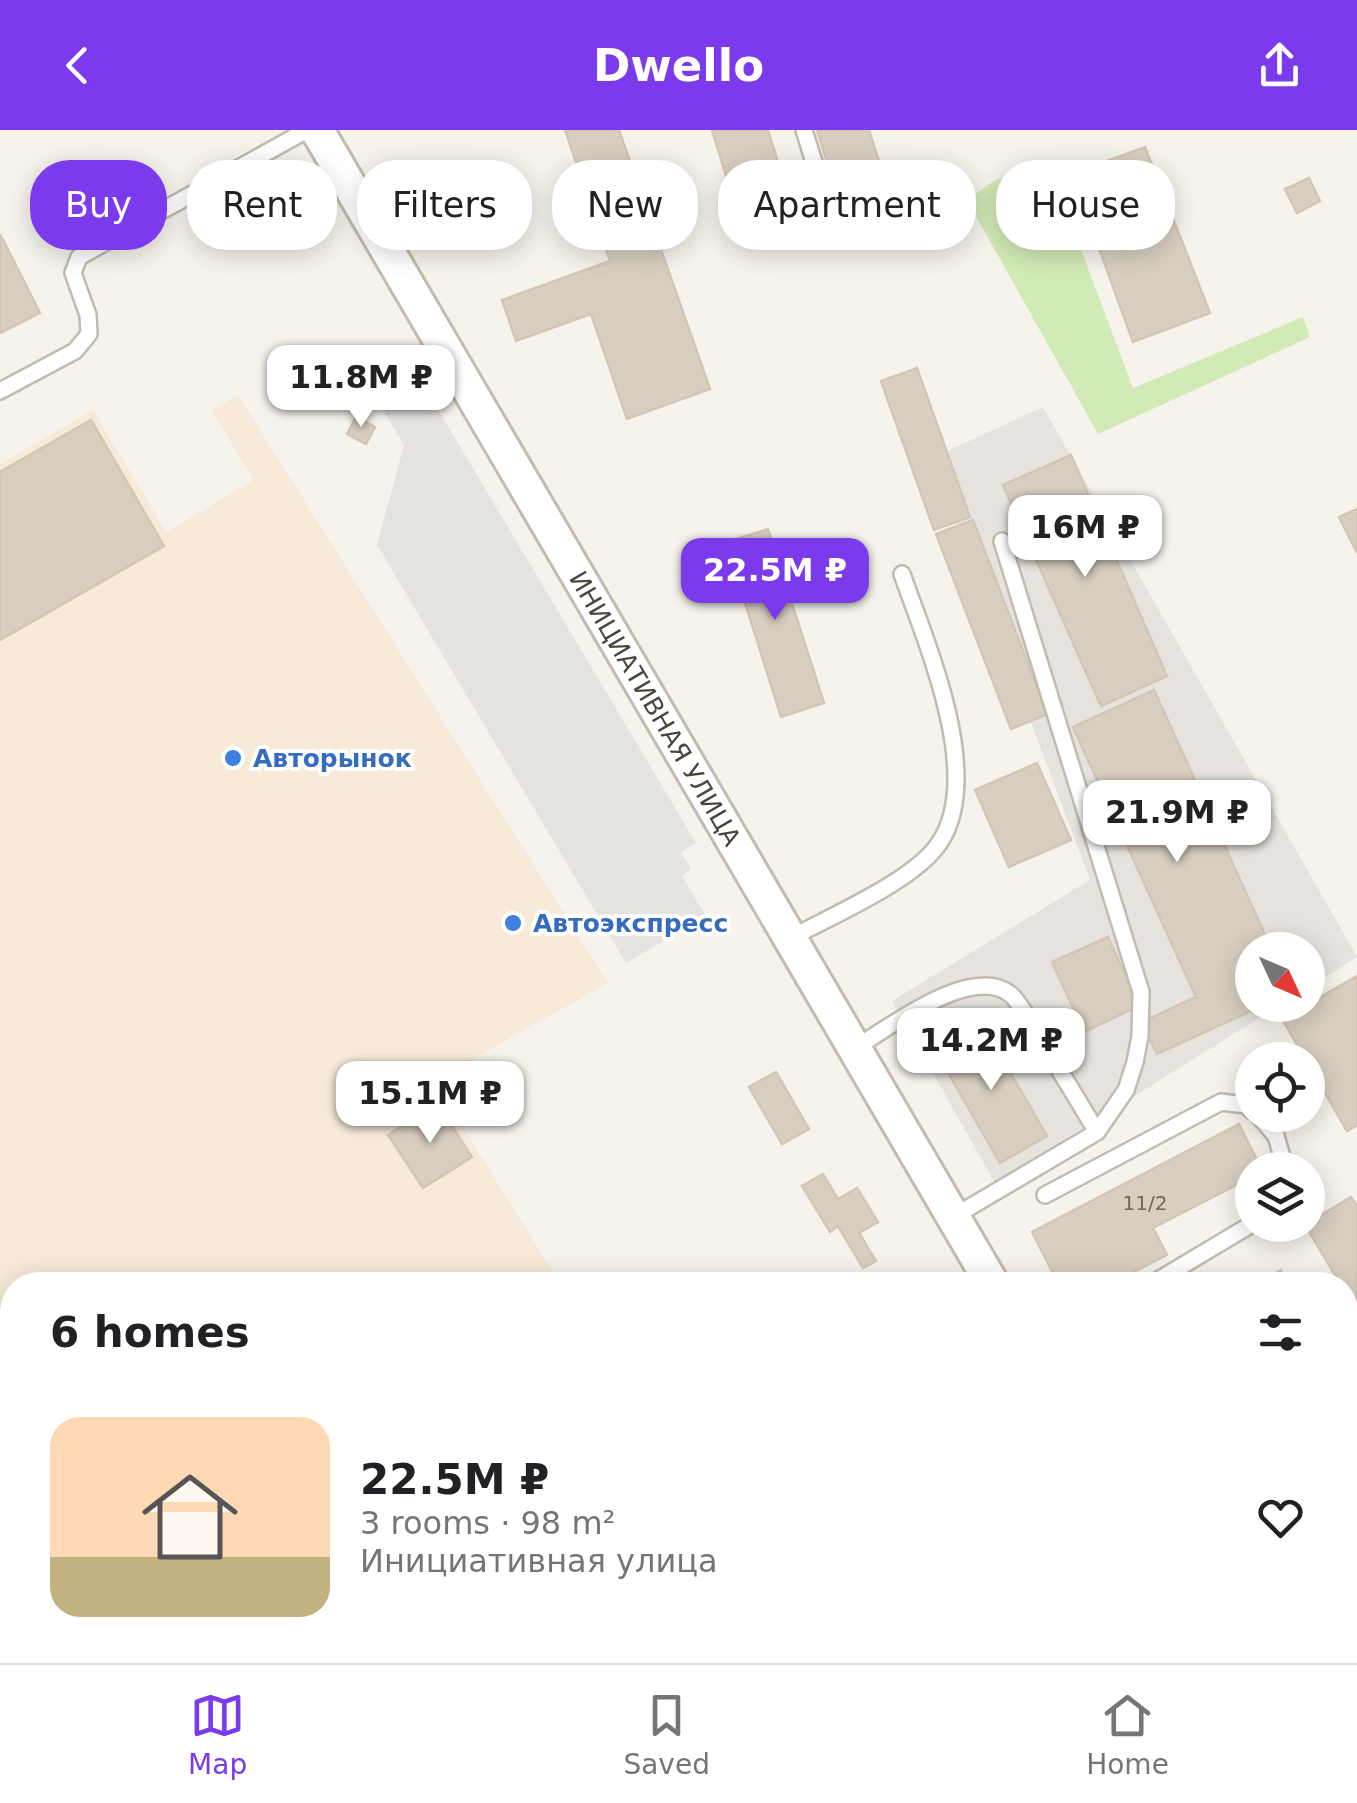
<!DOCTYPE html>
<meta charset="utf-8">
<style>
:root{--surface:#fff;--page:#f6f6f6;--text:#202124;--muted:#757577;--line:#e0e0e0;--accent:#7c3aed}
body{margin:0;font-family:"DejaVu Sans",sans-serif;background:var(--page);color:var(--text);height:100vh;display:flex;flex-direction:column;font-size:38px;white-space:nowrap}
*{box-sizing:border-box;margin:0}
p{font-size:32px;color:var(--muted)}
.icon{flex:none;width:55px;height:55px;fill:none;stroke:currentColor;stroke-width:2;stroke-linecap:round;stroke-linejoin:round}
.map{position:relative;flex:1;overflow:hidden}
.drawer{position:absolute;left:0px;top:1142px;width:1358px;height:392px;display:flex;flex-direction:column;background:var(--surface);border-radius:40px 40px 0 0;box-shadow:0 5px 25px #0003}
.drawer>*{flex:none}
.guide{position:absolute;left:30px;top:30px;width:1298px;height:90px;display:flex;gap:20px}
.needle{width:65px;rotate:134deg}
.tools{position:absolute;left:1235px;top:802px;display:grid;gap:20px}
.tools a{display:grid;place-items:center;width:90px;height:90px;border-radius:50%;background:var(--surface);box-shadow:0 5px 25px #0003;font-size:50px}
.price{position:absolute;translate:-50% -85px;padding:0 22px;border-radius:20px;background:#fff;color:#222;font-size:32px;line-height:65px;filter:drop-shadow(0 2px 5px #0008)}
.price::after{content:'';position:absolute;left:50%;top:60px;width:30px;height:22px;margin-left:-15px;background:inherit;clip-path:polygon(0 0,100% 0,50% 100%)}
.price.on{background:var(--accent);color:#fff}
ul{padding:0;list-style:none}
li{display:flex;align-items:center;gap:30px;height:250px;padding:0 50px}
li span{display:grid;place-items:center;flex:none;width:280px;height:200px;border-radius:30px;color:#555}
li>.icon{margin-inline-start:auto}
span .icon{width:120px;height:120px;fill:#fffc;stroke-width:1}
li b{font-size:42px}
h2{display:flex;justify-content:space-between;align-items:center;height:120px;padding:0 50px;font-size:42px}
.pill{padding:0 35px;border-radius:40px;background:var(--surface);box-shadow:0 5px 25px #0003;font-size:35px;line-height:90px}
.pill.on{background:var(--accent);color:#fff}
header{display:flex;justify-content:space-between;align-items:center;height:130px;padding:0 50px;background:var(--accent);color:#fff;font-size:45px;font-weight:600}
.menu{display:flex;justify-content:space-around;align-items:center;height:140px;border-top:2px solid var(--line);background:var(--surface);font-size:28px;color:var(--muted)}
.menu a{display:grid;justify-items:center;gap:5px}
.menu .on{color:var(--accent)}
.map>svg:first-child{display:block}
</style>
<header><svg class="icon" aria-label="back" viewBox="0 0 24 24"><path d="M15 5l-7 7 7 7"/></svg>Dwello<svg class="icon" aria-label="share" viewBox="0 0 24 24"><path d="M12 15V3M7 8l5-5 5 5M5 13v7h14v-7"/></svg></header>
<div class="map">
<svg width="1357" height="1533" viewBox="0 0 1357 1533">
<rect width="100%" height="100%" fill="#f6f3ec"/>
<!-- commercial -->
<path fill="#f7ead8" d="M238 265 608 853 434 951 561 1155H12V1262L0 1242V334L93 280 167 402 253 350 212 280Z
M171 1523H493L471 1533H177Z"/>
<!-- industrial -->
<path fill="#e6e2dd" d="M1043 277 1357 827 1308 858V820H1252V875H1280L995 1053 892 871 1090 750 932 328Z
M602 1522 726 1523 732 1533H577Z"/>
<!-- green -->
<path fill="#d2eab5" d="M1034 36 1057 56 1133 258 1303 187 1310 207 1098 304 977 88 974 65 995 50Z
M0 1287 12 1308V1522L110 1523 112 1533H0Z"/>
<!-- parking -->
<path fill="#e5e3e0" d="M408 229 696 713 681 722 691 739 682 746 706 786 626 833 377 415 404 315 367 253Z"/>
<!-- building -->
<path fill="#d8cfc1" stroke="#d3c7b4" stroke-width="2.5" d="M565 0H619L710 259 627 289 591 184 516 211 502 170 610 131Z
M712 0H768L795 88 744 104Z
M817 0H869L898 91 850 107Z
M1145 17 1210 183 1133 212 1072 44Z
M1309 48 1320 71 1297 83 1285 59Z
M0 104 40 183 0 203Z
M917 238 970 387 934 400 881 251Z
M356 287 375 297 366 314 347 304Z
M91 290 164 416 0 510V342Z
M1071 325 1167 546 1101 576 1003 355Z
M1357 379V423L1339 387Z
M973 390 1047 584 1011 599 936 404Z
M768 399 824 573 781 587 726 412Z
M1154 560 1272 820H1252V875H1264L1157 924 1142 892 1196 867 1073 597Z
M1037 633 1071 710 1009 737 975 660Z
M1108 807 1139 876 1084 902 1052 832Z
M1357 846V995L1347 1001 1282 889Z
M982 893 1047 1006 1000 1033 935 920Z
M776 942 809 999 782 1014 749 957Z
M437 973 472 1027 423 1058 388 1005Z
M1239 994 1262 1040H1252V1047L1153 1098 1167 1125 1108 1155H1059L1032 1102Z
M823 1044 838 1069 857 1058 878 1092 859 1103 876 1131 863 1138 838 1096 830 1102 802 1056Z
M1351 1067 1357 1076V1181L1345 1162V1155H1341L1305 1095Z
M1281 1140 1289 1155H1255Z
M1345 1252 1357 1272V1306L1345 1313Z
M1357 1360V1392L1356 1393 1345 1379V1369Z"/>
<g fill="none" stroke-linecap="round" stroke-linejoin="round">
<defs>
<path id="service" d="M804 0 836 103
M0 261 75 221 89 204 88 185 73 143 79 127 307 0
M791 808C831 786 916 750 940 712 984 644 926 513 902 444
M855 918C890 897 971 834 1010 864 1016 868 1020 877 1025 883L1097 1002
M1258 985 1276 1006 1286 1040
M1045 1065 1221 972 1246 975 1252 981
M953 1087 1097 1002 1126 960 1135 932 1140 906 1141 862 1002 411
M1150 1155 1252 1094
M1345 1345 1357 1336"/>
<g id="minor">
<path id="s1" d="M317 0 993 1155"/>
<path d="M1227 1522 1234 1533"/>
</g>
</defs>
<!-- service casing -->
<use href="#service" stroke="#c2bbae" stroke-width="20"/>
<!-- minor casing -->
<use href="#minor" stroke="#c2bbae" stroke-width="38"/>
<!-- service -->
<use href="#service" stroke="#fff" stroke-width="15"/>
<!-- minor -->
<use href="#minor" stroke="#fff" stroke-width="32"/>
</g>
<!-- markers -->
<g fill="#3f7fe0" stroke="#fff" stroke-width="4">
<circle cx="233" cy="628" r="10"/>
<circle cx="513" cy="793" r="10"/>
</g>
<g text-anchor="middle" stroke-width="8" stroke-linejoin="round" paint-order="stroke">
<!-- number labels -->
<g font-size="20" fill="#6e675b">
<text x="1145" y="1080">11/2</text>
</g>
<!-- street labels -->
<g font-size="25" fill="#4b4439" stroke="#fff">
<text dy="9" stroke="none"><textPath href="#s1" startOffset="670">ИНИЦИАТИВНАЯ УЛИЦА</textPath></text>
</g>
<!-- shop labels -->
<g font-size="25" font-weight="bold" fill="#366cbe" stroke="#fff" text-anchor="start">
<text x="253" y="637">Авторынок</text>
<text x="533" y="802">Автоэкспресс</text>
</g>
</g>
</svg>
<div class="tools">
<a><svg class="needle" viewBox="-14 -14 28 28"><path d="M0-13l5 13h-10z" fill="#e53935"/><path d="M0 13l5-13h-10z" fill="#757577"/></svg></a>
<a><svg class="icon" aria-label="locate" viewBox="0 0 24 24"><circle cx="12" cy="12" r="6"/><path d="M12 2v4M12 18v4M2 12h4M18 12h4"/></svg></a>
<a><svg class="icon" aria-label="layers" viewBox="0 0 24 24"><path d="M12 4l9 5-9 5-9-5zM3 14l9 5 9-5"/></svg></a>
</div>
<b class="price" style="left:361px;top:300px">11.8M ₽</b>
<b class="price" style="left:1085px;top:450px">16M ₽</b>
<b class="price on" style="left:775px;top:493px">22.5M ₽</b>
<b class="price" style="left:1177px;top:735px">21.9M ₽</b>
<b class="price" style="left:991px;top:963px">14.2M ₽</b>
<b class="price" style="left:430px;top:1016px">15.1M ₽</b>
<div class="guide">
<a class="pill on">Buy</a>
<a class="pill">Rent</a>
<a class="pill">Filters</a>
<a class="pill">New</a>
<a class="pill">Apartment</a>
<a class="pill">House</a>
</div>
<section class="drawer">
<h2>6 homes<svg class="icon" aria-label="filters" viewBox="0 0 24 24"><path d="M4 7h16M4 17h16"/><circle cx="9" cy="7" r="2"/><circle cx="15" cy="17" r="2"/></svg></h2>
<ul>
<li><span style="background:linear-gradient(#ffd9b3 70%,#c2b280 0)"><svg class="icon" aria-label="home" viewBox="0 0 24 24"><path d="M3 11l9-7 9 7M6 9v11h12V9"/></svg></span><div><b>22.5M ₽</b><p>3 rooms · 98 m²</p><p>Инициативная улица</p></div><svg class="icon" aria-label="heart" viewBox="0 0 24 24"><path d="M12 20l-8-8c-3-5 5-10 8-4 3-6 11-1 8 4z"/></svg></li>
</ul>
</section>
</div>
<nav class="menu">
<a class="on"><svg class="icon" aria-label="map" viewBox="0 0 24 24"><path d="M3 6l6-2 6 2 6-2v14l-6 2-6-2-6 2zM9 4v14M15 6v14"/></svg>Map</a>
<a><svg class="icon" aria-label="saved" viewBox="0 0 24 24"><path d="M7 4h10v16l-5-4-5 4z"/></svg>Saved</a>
<a><svg class="icon" aria-label="home" viewBox="0 0 24 24"><path d="M3 11l9-7 9 7M6 9v11h12V9"/></svg>Home</a>
</nav>
